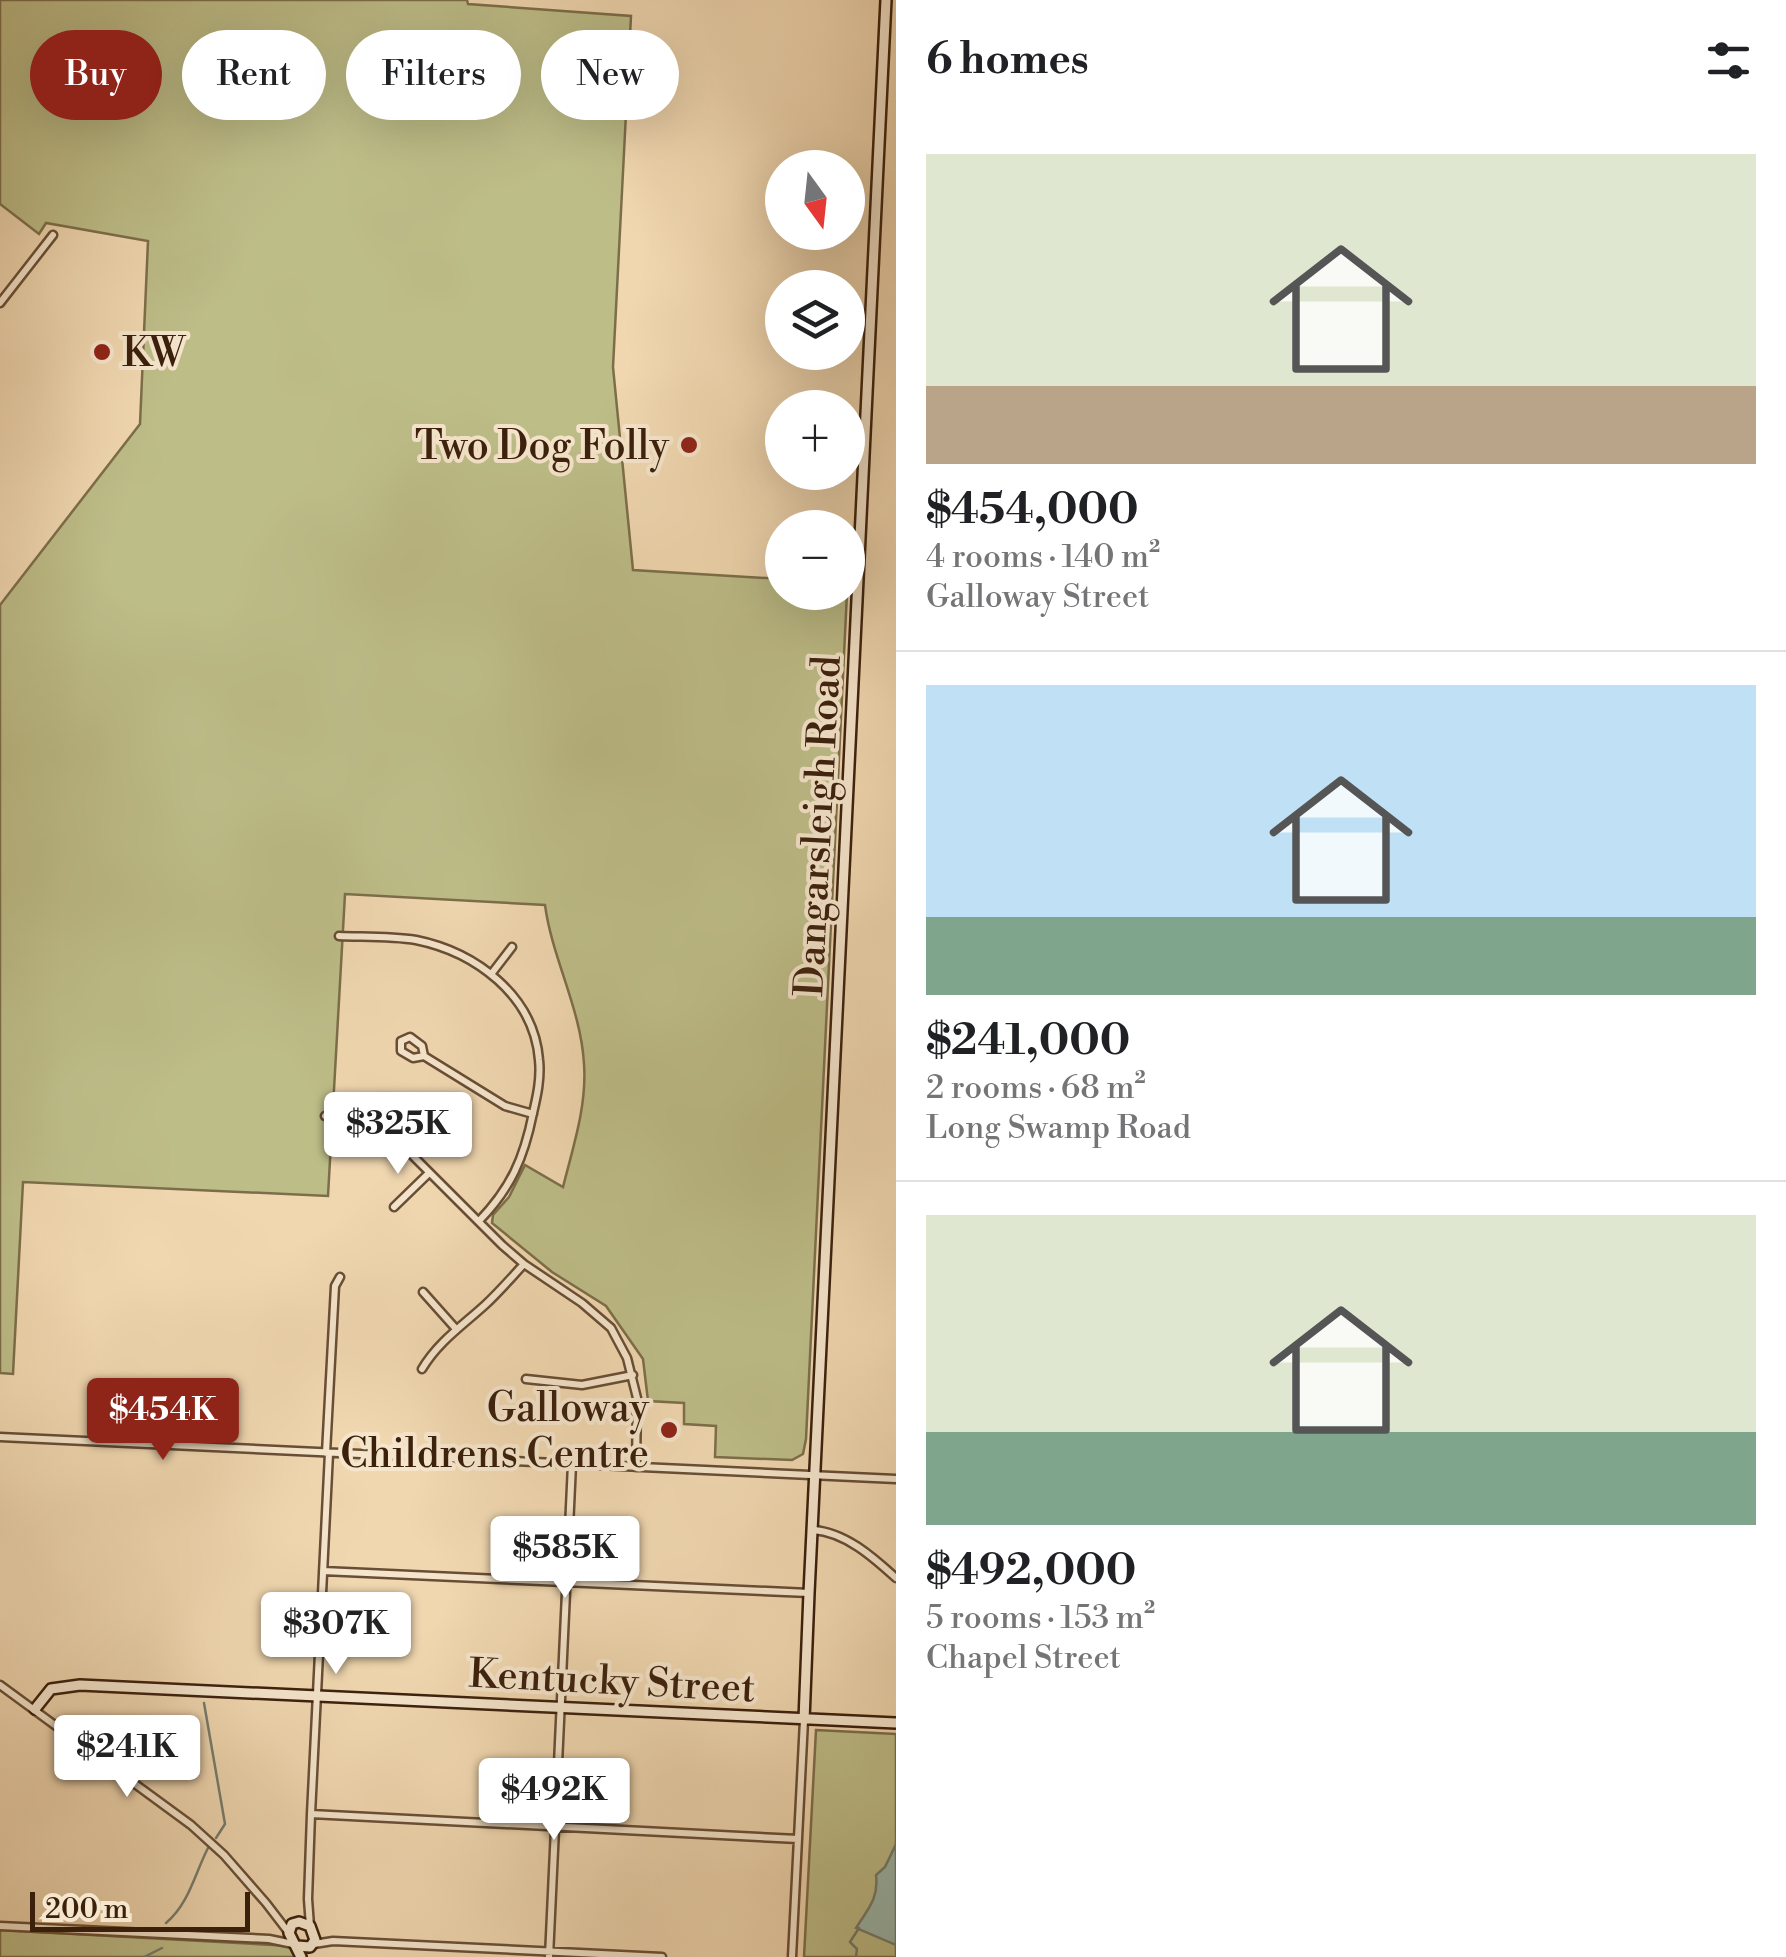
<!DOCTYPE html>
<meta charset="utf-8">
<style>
:root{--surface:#fff;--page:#f6f6f6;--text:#202124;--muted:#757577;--line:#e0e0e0;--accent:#8f2418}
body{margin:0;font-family:"Libre Bodoni",serif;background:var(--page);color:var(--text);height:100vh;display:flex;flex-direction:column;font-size:38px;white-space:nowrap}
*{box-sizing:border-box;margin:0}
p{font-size:32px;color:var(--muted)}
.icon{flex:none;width:55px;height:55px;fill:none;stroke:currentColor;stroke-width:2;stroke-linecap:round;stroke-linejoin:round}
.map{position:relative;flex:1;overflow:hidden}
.sheet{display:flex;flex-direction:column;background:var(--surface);width:890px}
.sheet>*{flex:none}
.top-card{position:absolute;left:30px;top:30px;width:715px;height:90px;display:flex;gap:20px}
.needle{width:65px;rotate:165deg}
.tools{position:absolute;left:765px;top:150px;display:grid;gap:20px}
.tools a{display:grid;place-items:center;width:100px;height:100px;border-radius:50%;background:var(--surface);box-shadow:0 10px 40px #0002;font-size:50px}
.scale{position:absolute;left:30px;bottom:25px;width:220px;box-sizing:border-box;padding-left:10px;border:5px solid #3b200c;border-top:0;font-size:28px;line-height:35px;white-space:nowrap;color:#3b200c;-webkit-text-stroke:8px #f5e5cc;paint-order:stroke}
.price{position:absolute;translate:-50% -85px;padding:0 22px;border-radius:10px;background:#fff;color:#222;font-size:32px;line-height:65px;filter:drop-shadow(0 2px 5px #0008)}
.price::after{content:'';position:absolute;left:50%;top:60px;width:30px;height:22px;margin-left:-15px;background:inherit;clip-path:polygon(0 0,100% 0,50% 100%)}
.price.selected{background:var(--accent);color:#fff}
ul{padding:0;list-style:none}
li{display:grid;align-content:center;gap:20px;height:530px;padding:0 30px}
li+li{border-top:2px solid var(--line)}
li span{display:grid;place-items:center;height:310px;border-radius:0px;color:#555}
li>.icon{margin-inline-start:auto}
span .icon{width:180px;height:180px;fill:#fffc;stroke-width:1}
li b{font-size:42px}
h2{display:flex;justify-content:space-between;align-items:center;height:120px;padding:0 30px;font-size:42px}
.pill{padding:0 35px;border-radius:45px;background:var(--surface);box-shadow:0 10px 40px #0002;font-size:35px;line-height:90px}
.pill.selected{background:var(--accent);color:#fff}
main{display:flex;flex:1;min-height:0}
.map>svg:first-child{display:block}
</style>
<main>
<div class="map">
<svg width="896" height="1957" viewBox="0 0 896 1957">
<rect width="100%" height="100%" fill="#f0d7b0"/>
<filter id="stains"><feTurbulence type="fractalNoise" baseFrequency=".002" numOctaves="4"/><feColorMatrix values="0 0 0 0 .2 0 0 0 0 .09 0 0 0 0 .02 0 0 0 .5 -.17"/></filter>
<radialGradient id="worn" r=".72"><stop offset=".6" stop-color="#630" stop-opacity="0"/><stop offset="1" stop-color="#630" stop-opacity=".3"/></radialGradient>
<!-- green -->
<path fill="#bdbd88" stroke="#7c6e4a" stroke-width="2.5" d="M0 0H467L468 4 631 16 613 367 633 570 782 579V592L847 593 806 1439 803 1454 792 1460 715 1457 716 1426 684 1424V1403L648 1401 643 1359 606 1306 552 1272 492 1223 493 1215 509 1197 525 1165 563 1187C573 1147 587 1106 584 1064 581 1009 552 958 545 905L345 894 328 1196 23 1182 13 1374 0 1373V605L140 424 148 241 46 223 39 234 0 204Z
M816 1730 896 1734V1957H804Z
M0 1930 291 1946 296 1953 295 1957H0Z"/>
<!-- water -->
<path fill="#9ab9ae" stroke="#747c6d" stroke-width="2.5" d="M896 1844V1945L856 1928C867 1910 879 1899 876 1875L885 1867Z"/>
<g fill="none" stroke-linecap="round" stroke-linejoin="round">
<!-- stream -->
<path stroke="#747c6d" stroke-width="2.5" d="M204 1703 225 1824 216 1838
M166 1923C189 1904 195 1873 208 1848
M144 1957 162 1948
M856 1957 857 1949 850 1942 859 1928"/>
<defs>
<path id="street" d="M0 303 53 235
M339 936C364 937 391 936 416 940 475 952 534 995 539 1060 541 1078 537 1096 533 1113 524 1158 511 1188 479 1221
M492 973 512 947
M424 1056 422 1046 410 1037 401 1041V1051L413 1058 424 1056 505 1106 533 1114
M325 1116 371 1129 408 1151 502 1245 524 1264 582 1303 611 1328 627 1358 637 1398 636 1467
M394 1207 429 1173
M423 1292 456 1329
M422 1369C438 1342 462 1326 485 1305 499 1292 511 1278 524 1264
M526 1379 582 1385 633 1375
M0 1437 896 1479
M326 1453 335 1286 340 1277
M813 1530C845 1532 873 1557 896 1578
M323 1571 809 1593
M0 1685 191 1825 224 1855 266 1903 289 1933
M311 1814 798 1839
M0 1926 269 1939 293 1944
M310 1926 308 1899 311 1814 329 1453
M314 1944 333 1941 662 1957
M549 1957 572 1464
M792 1957 804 1720"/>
<path id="secondary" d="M35 1709 51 1689 80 1685 896 1723
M804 1720 809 1593 886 0
M297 1946 310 1947 315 1940 310 1926 299 1922 292 1924 289 1933 301 1957"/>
</defs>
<!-- street casing -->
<use href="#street" stroke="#684e35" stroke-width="11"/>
<!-- secondary casing -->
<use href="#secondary" stroke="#3b200c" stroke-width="14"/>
<!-- street -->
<use href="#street" stroke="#f5e5cc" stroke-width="6"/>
<!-- secondary -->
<use href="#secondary" stroke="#f5e5cc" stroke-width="9"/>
</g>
<!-- markers -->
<g fill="#8f2418" stroke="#f5e5cc" stroke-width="4">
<circle cx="102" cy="352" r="10"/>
<circle cx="689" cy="445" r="10"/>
<circle cx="669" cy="1430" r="10"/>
</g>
<g text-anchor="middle" stroke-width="8" stroke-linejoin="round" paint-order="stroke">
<!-- poi labels -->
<g font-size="40" fill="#3b200c" stroke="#f5e5cc" text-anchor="end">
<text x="122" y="366" text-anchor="start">KW</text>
<text x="669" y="459">Two Dog Folly</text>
<text x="649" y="1421">Galloway<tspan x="649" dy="46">Childrens Centre</tspan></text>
</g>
<!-- street labels -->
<g font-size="40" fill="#3b200c" stroke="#f5e5cc">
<text transform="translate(817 826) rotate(-87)" y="14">Dangarsleigh Road</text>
<text transform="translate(612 1680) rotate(3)" y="14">Kentucky Street</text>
</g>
</g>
<rect width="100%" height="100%" filter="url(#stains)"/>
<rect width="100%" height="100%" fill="url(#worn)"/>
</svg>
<div class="tools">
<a><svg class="needle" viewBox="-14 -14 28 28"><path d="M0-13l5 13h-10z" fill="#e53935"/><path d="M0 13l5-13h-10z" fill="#757577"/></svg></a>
<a><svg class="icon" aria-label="layers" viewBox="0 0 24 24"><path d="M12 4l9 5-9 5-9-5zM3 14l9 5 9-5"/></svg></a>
<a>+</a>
<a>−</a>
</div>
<div class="scale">200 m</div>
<b class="price" style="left:398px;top:1177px">$325K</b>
<b class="price selected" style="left:163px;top:1463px">$454K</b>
<b class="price" style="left:565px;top:1601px">$585K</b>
<b class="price" style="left:336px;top:1677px">$307K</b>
<b class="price" style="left:127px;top:1800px">$241K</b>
<b class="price" style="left:554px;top:1843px">$492K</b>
<div class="top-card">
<a class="pill selected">Buy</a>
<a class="pill">Rent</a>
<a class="pill">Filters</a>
<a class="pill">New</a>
</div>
</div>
<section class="sheet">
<h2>6 homes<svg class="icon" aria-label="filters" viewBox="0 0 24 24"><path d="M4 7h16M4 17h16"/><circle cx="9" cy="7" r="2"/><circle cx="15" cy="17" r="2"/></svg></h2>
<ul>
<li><span style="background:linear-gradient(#dfe7d0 75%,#b9a48a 0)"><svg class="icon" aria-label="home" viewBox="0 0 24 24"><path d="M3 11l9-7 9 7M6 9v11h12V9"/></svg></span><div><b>$454,000</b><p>4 rooms · 140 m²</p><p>Galloway Street</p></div></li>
<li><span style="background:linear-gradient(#bfe0f5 75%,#7fa58c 0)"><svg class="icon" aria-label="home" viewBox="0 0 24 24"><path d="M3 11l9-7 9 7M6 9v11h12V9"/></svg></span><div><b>$241,000</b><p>2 rooms · 68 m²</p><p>Long Swamp Road</p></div></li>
<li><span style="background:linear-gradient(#dfe7d0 70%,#7fa58c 0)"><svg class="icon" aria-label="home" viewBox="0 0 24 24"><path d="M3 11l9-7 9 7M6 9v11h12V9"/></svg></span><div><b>$492,000</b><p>5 rooms · 153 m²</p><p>Chapel Street</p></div></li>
</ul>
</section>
</main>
